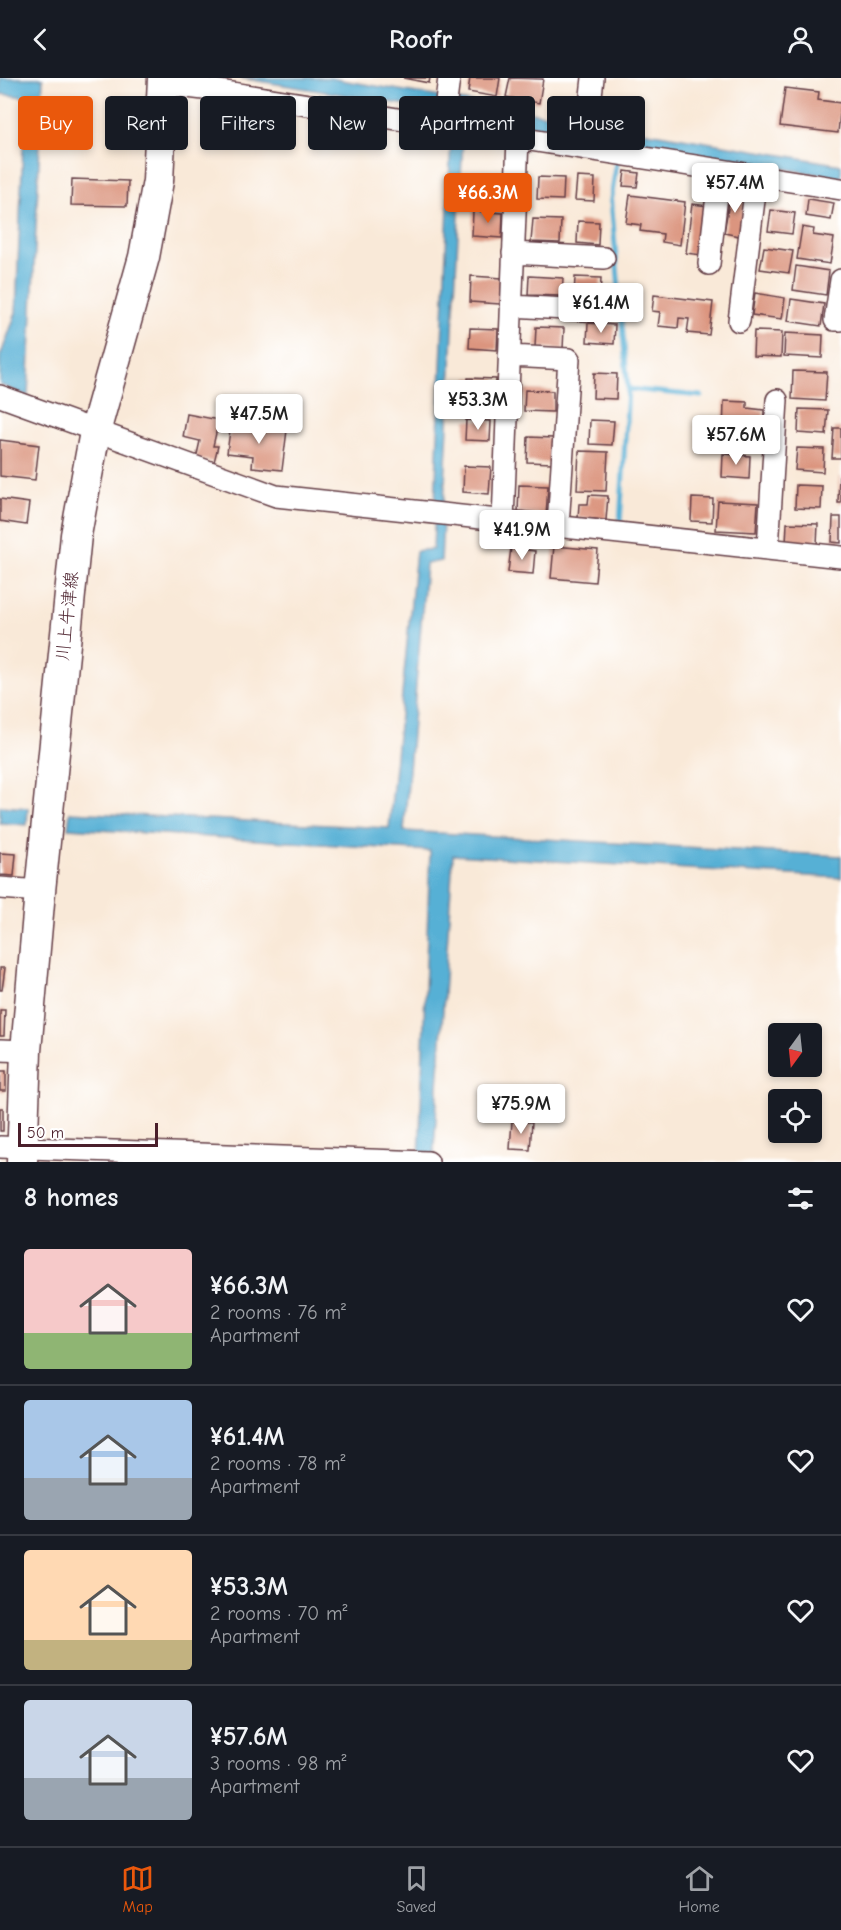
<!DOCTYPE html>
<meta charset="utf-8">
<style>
:root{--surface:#171b24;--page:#20242c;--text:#f1f3f6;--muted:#9ea1a6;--line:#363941;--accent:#ea580c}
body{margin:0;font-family:"Comic Neue","Klee One",sans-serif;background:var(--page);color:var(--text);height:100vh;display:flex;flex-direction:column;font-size:22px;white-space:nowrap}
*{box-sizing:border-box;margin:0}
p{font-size:20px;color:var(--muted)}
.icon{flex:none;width:33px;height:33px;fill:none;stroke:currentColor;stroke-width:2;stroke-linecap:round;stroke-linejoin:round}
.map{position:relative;height:1084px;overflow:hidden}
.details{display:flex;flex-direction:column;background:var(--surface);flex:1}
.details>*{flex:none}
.banner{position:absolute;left:18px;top:18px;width:806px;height:54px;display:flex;gap:12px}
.needle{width:39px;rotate:195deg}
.controls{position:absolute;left:768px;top:945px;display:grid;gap:12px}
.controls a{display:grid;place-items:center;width:54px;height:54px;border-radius:6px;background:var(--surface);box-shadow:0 3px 9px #0003;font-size:30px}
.scale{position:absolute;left:18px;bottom:15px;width:140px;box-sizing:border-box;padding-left:6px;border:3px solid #4a1f2b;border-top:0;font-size:16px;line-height:21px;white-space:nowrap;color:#4a1f2b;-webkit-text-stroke:4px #fff;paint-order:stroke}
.price{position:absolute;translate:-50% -51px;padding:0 14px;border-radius:6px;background:#fff;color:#222;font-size:20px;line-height:39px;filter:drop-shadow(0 2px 3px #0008)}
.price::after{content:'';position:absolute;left:50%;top:36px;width:18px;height:14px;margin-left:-9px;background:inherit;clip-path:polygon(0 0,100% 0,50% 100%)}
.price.active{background:var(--accent);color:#fff}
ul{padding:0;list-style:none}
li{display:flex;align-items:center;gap:18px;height:150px;padding:0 24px}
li+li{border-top:2px solid var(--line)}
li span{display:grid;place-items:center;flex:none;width:168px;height:120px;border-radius:6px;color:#555}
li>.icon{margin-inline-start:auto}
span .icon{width:72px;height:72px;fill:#fffc;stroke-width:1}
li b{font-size:26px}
h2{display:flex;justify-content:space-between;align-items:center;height:72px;padding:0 24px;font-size:26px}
.tag{padding:0 21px;border-radius:6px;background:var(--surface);box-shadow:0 3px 9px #0003;font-size:21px;line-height:54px}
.tag.active{background:var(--accent);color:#fff}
header{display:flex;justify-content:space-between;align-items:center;height:78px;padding:0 24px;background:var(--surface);font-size:27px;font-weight:800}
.tabs{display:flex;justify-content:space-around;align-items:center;height:84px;border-top:2px solid var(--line);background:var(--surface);font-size:16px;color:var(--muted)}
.tabs a{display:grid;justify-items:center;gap:3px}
.tabs .active{color:var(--accent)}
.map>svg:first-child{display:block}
</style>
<header><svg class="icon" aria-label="back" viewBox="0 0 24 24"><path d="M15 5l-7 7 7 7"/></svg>Roofr<svg class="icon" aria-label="person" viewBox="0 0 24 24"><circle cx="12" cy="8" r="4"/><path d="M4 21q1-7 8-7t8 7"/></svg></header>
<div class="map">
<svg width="841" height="1084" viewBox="0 0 841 1084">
<rect width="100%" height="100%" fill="#fff"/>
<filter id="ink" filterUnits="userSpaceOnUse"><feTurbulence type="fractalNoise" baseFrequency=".0167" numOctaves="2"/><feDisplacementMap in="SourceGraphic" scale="12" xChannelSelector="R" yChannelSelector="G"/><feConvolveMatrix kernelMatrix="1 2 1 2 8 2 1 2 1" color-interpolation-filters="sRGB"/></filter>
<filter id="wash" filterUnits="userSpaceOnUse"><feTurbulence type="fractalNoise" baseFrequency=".008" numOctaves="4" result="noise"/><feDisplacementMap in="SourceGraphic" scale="24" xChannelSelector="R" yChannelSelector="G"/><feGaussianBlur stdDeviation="1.35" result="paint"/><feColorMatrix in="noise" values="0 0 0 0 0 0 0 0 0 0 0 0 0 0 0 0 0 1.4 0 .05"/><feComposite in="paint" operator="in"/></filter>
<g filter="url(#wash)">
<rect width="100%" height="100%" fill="#f9e9d8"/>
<!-- water -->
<path fill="#57b0d5" stroke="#506880" stroke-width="1.5" d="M0 0H43L28 318 0 307V279L16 235 25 19 0 16Z
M240 0H329L841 87V100L466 37 463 61 441 483 426 486 404 753 841 778V800L453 777 434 1072 437 1084H419L430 773 68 750 70 734 389 750 416 473 433 471 451 59 456 35Z
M0 728 28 730 27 747 0 745Z"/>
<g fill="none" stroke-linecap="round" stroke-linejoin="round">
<!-- stream -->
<path stroke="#57b0d5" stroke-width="5" d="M617 81 611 122 628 311 620 446
M628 311 701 318"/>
</g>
<g id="blocks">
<!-- building -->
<path fill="#db957f" d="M403 0H430L429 5Z
M470 0H500L497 19 468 14Z
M510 0 543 1 539 25 506 19Z
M785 10 819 14 818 22 841 25 838 55 780 48Z
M625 93 639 95 637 109 623 108Z
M538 99 564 100 563 122 537 121Z
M577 99 595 100 594 123 575 122Z
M72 101 128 103 127 128 71 127Z
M731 113 746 116 739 158 724 155Z
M630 117 685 124 680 167 662 164 663 156 640 153 641 147 626 145Z
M808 121 834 125 831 142 806 138Z
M692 126 708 128 702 177 686 175Z
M771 132 795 135 792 156 768 153Z
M473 133 503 135 502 160 472 158Z
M533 141 561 142 560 165 531 164Z
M578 143 599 144 598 167 577 165Z
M802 149 814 151 813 157 834 160 830 186 797 181Z
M764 169 793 173 789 195 760 191Z
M796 188 829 193 826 217 793 212Z
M471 198 502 200 500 226 470 224Z
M529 198 563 200 562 218 528 217Z
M575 199 601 200 600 221 574 219Z
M755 215 785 220 782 241 752 237Z
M654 217 713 224 709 257 687 255 689 241 679 240 678 250 658 248 660 234 652 233Z
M791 221 824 226 821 248 788 243Z
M588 245 615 247 614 266 587 264Z
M536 249 564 250 563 271 535 269Z
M470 250 498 251 497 272 469 270Z
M754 253 782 254 781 279 753 278Z
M785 255 823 257 822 280 784 278Z
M793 293 827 294 825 323 792 321Z
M594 295 617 296 616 321 593 320Z
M468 300 496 301 495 322 467 320Z
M525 312 553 313V334L524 333Z
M724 323 747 324V330L764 332 763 359 723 357Z
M799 331 828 332 826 357 798 355Z
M187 336 219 342 213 368H218L214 384 196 381 200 363 183 359Z
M466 342 491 343 490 363 465 362Z
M590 342 614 343 612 367 589 366Z
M231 345 287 352 282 392 252 389 253 378 227 375Z
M834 350H841V380H832Z
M528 359 553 360 552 385 527 384Z
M0 362 39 367 35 402 0 398Z
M797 370 824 371 823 394 795 392Z
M579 373 608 374 606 413 577 412Z
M723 376 750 378 749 401 722 399Z
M464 388 491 389 489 416 463 414Z
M839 399H841V425H838Z
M519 407 548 408 546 437 518 435Z
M796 407 822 408 821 431 795 430Z
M589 417 608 418 606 442 578 440 579 426H588Z
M692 420 713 421 712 444 691 443Z
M0 421 29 425 26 447 0 443Z
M718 423 758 425 756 454 716 452Z
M833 439H841V465L832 464Z
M787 445 818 446 817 467 786 466Z
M554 468 598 472 595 504 551 500Z
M511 470 535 473 533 496 508 494Z
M0 775 16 776 14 798 0 797Z
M0 890H5L2 912H0Z
M0 932H5L4 958H0Z
M0 993H6V1013H0Z
M0 1030H3V1053H0Z
M512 1043 532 1044 530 1072 510 1071Z"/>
</g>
</g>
<g filter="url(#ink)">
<use href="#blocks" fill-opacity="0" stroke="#643d45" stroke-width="1.5"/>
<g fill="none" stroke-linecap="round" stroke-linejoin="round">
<defs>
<path id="street" d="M163 6 220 13 841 111
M443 48 449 0
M585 71 593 0
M513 175 604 180
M709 186 720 92
M841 202 835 242H841
M511 228 602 233
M739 243 757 98
M509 278 569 281 558 448
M0 318 276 418 841 479
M503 443 518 60
M768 471 777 322
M0 810 40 813
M0 972 26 973
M0 1069 428 1084"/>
<path id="secondary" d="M22 1084 26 973 40 813 76 457 95 354 144 179 158 103 163 0"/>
</defs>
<!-- street casing -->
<use href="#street" stroke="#643d45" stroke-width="24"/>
<!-- secondary casing -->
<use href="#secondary" stroke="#643d45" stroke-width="33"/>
<!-- street -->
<use href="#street" stroke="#fff" stroke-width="21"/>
<!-- secondary -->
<use href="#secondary" stroke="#fff" stroke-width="30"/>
</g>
</g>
<g text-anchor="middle" stroke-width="6" stroke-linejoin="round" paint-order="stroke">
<!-- street labels -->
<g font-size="18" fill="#4a1f2b" stroke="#fff">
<text transform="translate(67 538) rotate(-84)" y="6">川上牛津線</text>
</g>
</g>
</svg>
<div class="controls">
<a><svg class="needle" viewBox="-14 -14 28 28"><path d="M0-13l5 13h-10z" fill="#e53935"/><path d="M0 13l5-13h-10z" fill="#9ea1a6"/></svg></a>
<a><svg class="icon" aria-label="locate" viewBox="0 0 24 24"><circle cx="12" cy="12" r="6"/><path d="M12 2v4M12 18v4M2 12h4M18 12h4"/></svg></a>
</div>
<div class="scale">50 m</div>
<b class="price" style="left:735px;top:136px">¥57.4M</b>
<b class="price active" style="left:488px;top:146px">¥66.3M</b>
<b class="price" style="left:601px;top:256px">¥61.4M</b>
<b class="price" style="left:478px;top:353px">¥53.3M</b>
<b class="price" style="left:259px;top:367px">¥47.5M</b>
<b class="price" style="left:736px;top:388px">¥57.6M</b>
<b class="price" style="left:522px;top:483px">¥41.9M</b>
<b class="price" style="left:521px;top:1057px">¥75.9M</b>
<div class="banner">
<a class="tag active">Buy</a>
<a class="tag">Rent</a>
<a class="tag">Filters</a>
<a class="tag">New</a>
<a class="tag">Apartment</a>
<a class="tag">House</a>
</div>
</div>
<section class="details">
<h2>8 homes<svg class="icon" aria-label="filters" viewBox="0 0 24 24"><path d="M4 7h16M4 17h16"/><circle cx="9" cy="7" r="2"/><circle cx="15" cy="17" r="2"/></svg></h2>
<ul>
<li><span style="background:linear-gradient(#f6c9c9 70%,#8fb573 0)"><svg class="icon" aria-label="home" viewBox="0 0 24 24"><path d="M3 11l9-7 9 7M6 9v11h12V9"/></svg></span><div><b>¥66.3M</b><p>2 rooms · 76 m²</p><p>Apartment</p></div><svg class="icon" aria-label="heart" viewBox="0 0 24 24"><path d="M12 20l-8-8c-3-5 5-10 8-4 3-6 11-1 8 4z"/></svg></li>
<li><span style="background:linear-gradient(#a9c7e8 65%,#9aa5b1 0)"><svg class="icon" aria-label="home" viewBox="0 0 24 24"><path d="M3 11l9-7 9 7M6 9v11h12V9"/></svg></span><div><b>¥61.4M</b><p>2 rooms · 78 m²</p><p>Apartment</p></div><svg class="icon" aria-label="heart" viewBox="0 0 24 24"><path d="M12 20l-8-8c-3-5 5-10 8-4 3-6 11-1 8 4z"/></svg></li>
<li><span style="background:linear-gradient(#ffd9b3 75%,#c2b280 0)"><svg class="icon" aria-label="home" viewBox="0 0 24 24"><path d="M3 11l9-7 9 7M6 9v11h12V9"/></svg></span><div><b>¥53.3M</b><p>2 rooms · 70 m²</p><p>Apartment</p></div><svg class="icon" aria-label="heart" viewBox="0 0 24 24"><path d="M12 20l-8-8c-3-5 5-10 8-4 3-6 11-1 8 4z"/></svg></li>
<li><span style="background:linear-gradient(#c9d6e8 65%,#9aa5b1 0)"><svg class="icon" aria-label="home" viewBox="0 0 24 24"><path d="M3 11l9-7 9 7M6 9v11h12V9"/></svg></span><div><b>¥57.6M</b><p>3 rooms · 98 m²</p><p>Apartment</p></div><svg class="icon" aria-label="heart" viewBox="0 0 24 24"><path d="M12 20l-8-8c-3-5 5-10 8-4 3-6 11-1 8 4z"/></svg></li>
</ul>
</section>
<nav class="tabs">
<a class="active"><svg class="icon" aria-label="map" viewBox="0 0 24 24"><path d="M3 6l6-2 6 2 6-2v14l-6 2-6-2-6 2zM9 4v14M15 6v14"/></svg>Map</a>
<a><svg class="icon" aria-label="saved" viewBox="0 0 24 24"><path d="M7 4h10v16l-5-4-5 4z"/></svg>Saved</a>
<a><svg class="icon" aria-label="home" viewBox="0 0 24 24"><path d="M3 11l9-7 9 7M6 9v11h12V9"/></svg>Home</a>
</nav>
